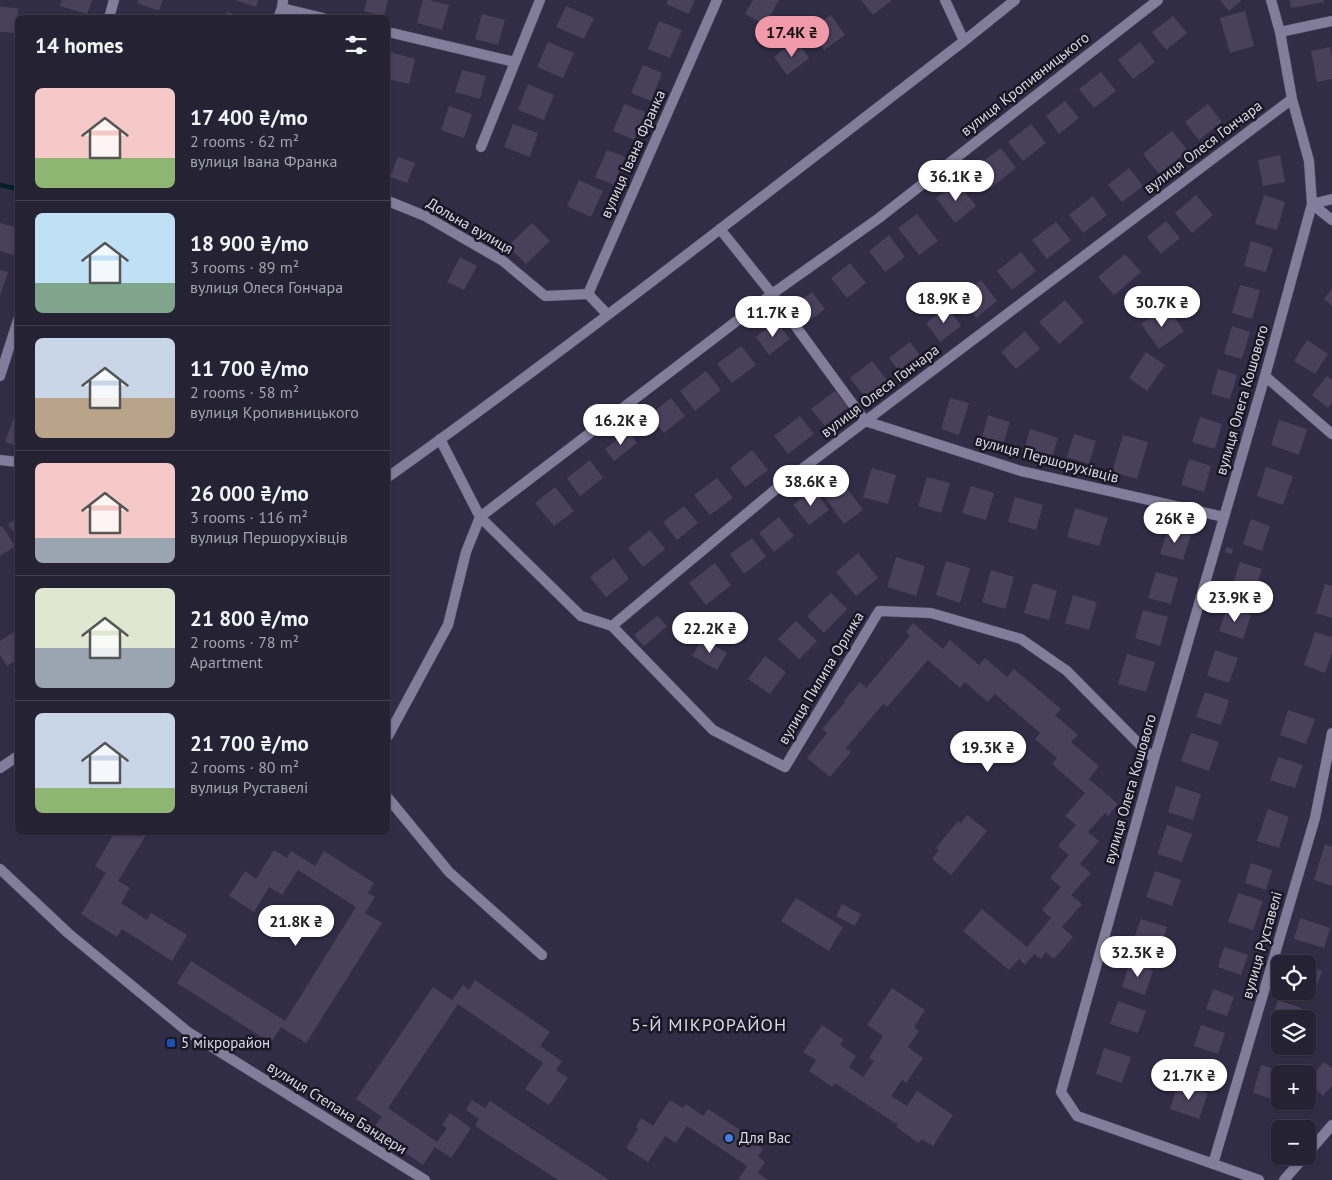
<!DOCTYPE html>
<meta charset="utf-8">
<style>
:root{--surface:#252234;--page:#2d2a3c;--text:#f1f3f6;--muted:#a3a4ac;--line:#423f4f;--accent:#f39aaa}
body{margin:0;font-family:"PT Sans",sans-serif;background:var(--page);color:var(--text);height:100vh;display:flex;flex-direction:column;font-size:19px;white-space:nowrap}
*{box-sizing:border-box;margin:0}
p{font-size:16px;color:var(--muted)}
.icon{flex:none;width:28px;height:28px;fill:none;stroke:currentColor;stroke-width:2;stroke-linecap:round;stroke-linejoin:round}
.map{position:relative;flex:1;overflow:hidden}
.side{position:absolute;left:15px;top:15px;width:375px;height:820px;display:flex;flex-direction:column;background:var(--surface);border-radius:8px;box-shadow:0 1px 4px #0004,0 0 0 1px var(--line)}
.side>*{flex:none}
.fabs{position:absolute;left:1271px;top:955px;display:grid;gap:10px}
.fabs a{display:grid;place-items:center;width:45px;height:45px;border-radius:8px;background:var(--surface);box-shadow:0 1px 4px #0004,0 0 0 1px var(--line);font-size:25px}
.price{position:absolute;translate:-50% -42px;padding:0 11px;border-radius:18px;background:#fff;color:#222;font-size:16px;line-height:32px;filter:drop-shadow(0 1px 2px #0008)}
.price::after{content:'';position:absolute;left:50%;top:30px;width:15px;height:11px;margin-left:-8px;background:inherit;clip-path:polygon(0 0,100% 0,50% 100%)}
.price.current{background:var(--accent);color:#111}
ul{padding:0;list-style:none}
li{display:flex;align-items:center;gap:15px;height:125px;padding:0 20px}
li+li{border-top:1px solid var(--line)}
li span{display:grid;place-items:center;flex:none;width:140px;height:100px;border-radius:8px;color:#555}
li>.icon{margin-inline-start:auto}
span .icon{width:60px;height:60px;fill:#fffc;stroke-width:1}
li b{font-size:21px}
h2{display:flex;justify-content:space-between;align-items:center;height:60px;padding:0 20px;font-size:21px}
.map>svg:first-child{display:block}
</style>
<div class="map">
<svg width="1332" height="1180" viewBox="0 0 1332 1180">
<rect width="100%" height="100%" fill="#312d46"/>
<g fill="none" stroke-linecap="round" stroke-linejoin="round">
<!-- stream -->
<path stroke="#002027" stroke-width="4.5" d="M0 185 18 189"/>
</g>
<!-- building -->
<path fill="#48415b" d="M62 0H92L87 14 60 6Z
M138 0H163L159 11 137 3Z
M235 0H258L256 7Z
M367 0H388L384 16 364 11Z
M423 0H429L449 5 442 30 417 23Z
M668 0H695L689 14 666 4Z
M753 0H779L765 25 745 14Z
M861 0H892L873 15Z
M1220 0H1242L1229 11Z
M1290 0H1323L1324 2 1291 8Z
M566 6 594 18 584 39 556 27Z
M0 7 18 8 17 33 0 32Z
M1245 11 1254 46 1230 53 1220 18Z
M227 12 243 17V18H226Z
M482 14 505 20 498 45 475 39Z
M831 15 845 35 824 50 810 30Z
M1173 16 1187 33 1166 50 1152 32Z
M659 21 682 30 670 58 648 49Z
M796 40 809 58 787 75 774 57Z
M548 42 574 53 563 78 537 67Z
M1140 42 1155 62 1133 79 1118 60Z
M1330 47 1332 57V79L1317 82 1311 51Z
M390 52 415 59 409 84 388 79V63Z
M643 65 662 73 651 101 631 93Z
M462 70 486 76 480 99 455 92Z
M1101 72 1116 91 1094 108 1079 89Z
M528 84 554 95 544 120 518 110Z
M1065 101 1079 118 1059 134 1046 116Z
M624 104 645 112 634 140 613 131Z
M1208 104 1222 122 1199 140 1185 122Z
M449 106 472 114 464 138 441 130Z
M513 124 538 133 530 157 504 147Z
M1031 124 1046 143 1023 161 1008 142Z
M1172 131 1188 151 1159 174 1143 154Z
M1001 148 1016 168 991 188 975 167Z
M607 150 625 157 614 185 595 177Z
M1280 155 1285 182 1263 186 1258 160Z
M398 157 415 163 407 183 390 177Z
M1129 168 1143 186 1122 202 1108 185Z
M579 180 603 191 591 217 567 206Z
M957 182 976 206 955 223 936 198Z
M1196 195 1213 215 1192 233 1175 213Z
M1264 195 1285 202 1277 230 1255 224Z
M1093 196 1107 215 1083 233 1069 215Z
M917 214 938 241 919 255 898 228Z
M1166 221 1180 238 1161 254 1147 237Z
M1056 222 1071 240 1047 259 1032 240Z
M0 223 18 228V239L13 255 0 251Z
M532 223 550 241 526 264 508 246Z
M889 235 905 257 885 272 869 251Z
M1251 241 1273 248 1266 272 1244 266Z
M1021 252 1036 271 1012 290 997 271Z
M1125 254 1141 272 1114 295 1098 277Z
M460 257 477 266 464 290 447 282Z
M850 263 866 283 847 298 831 278Z
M0 270 8 272 0 296Z
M981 280 997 301 976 318 960 296Z
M1240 285 1260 290 1252 319 1232 313Z
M1332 289V306L1324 299Z
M812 292 825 309 803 326 790 309Z
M1065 300 1084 322 1059 344 1039 322Z
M1166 306 1184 331 1159 349 1141 324Z
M947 307 961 326 940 342 926 323Z
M776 321 790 339 769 355 756 337Z
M1232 326 1250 332 1242 359 1224 354Z
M1025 331 1040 349 1016 369 1001 352Z
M1307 340 1328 354 1315 374 1294 361Z
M910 342 924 360 903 376 889 358Z
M741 346 756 365 732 383 717 364Z
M1146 352 1165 365 1147 391 1129 378Z
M872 361 887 380 865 397 850 378Z
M1218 369 1237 375 1230 399 1211 394Z
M706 371 721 390 695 411 680 391Z
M1327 376 1332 380V403L1328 408 1312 395Z
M835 391 848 407 825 426 811 409Z
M671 398 685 416 664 433 649 415Z
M950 398 969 403 959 435 941 429Z
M15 414H18V446L5 442Z
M988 415 1010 422 1002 448 981 441Z
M800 416 814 434 788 454 774 436Z
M1200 417 1222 424 1215 449 1192 442Z
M1279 420 1307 429 1299 455 1271 445Z
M1030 429 1058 438 1052 458 1024 450Z
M628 431 637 443 614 461 605 449Z
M1074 434 1096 441 1089 464 1067 457Z
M1123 435 1148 442 1137 479 1112 472Z
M752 450 768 470 745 487 730 468Z
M1189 459 1211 466 1204 492 1181 485Z
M590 460 603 478 580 496 567 478Z
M1266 467 1293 476 1283 505 1257 496Z
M872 468 896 475 888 504 863 497Z
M927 477 950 483 941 513 918 506Z
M717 478 733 498 710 515 694 495Z
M841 480 863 510 844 524 822 493Z
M971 486 994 493 986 520 962 513Z
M555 487 574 511 554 526 535 503Z
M814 489 829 510 809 525 793 505Z
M1015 497 1043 505 1036 530 1008 522Z
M684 506 698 523 677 540 663 522Z
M1075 508 1108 518 1099 546 1067 537Z
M779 517 794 536 774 552 759 533Z
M18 518V538L8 524Z
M1251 519 1270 526 1262 551 1243 544Z
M2 526 15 546 0 556V527Z
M1168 528 1191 535 1183 560 1160 554Z
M650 530 665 549 643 567 628 548Z
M752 538 766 557 744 574 730 554Z
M1226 547 1233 549 1232 554 1225 552Z
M858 553 878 578 856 596 836 572Z
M896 557 925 566 916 596 887 587Z
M614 558 629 579 606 597 590 577Z
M946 561 970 568 960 603 936 595Z
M1240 562 1262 569 1253 596 1231 589Z
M715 563 731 585 706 605 689 583Z
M991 570 1014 577 1005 609 982 602Z
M1156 572 1178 578 1171 604 1148 598Z
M1033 583 1057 591 1049 620 1024 613Z
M1325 584 1332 586V618L1316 613Z
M831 593 847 609 824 633 807 616Z
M1073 595 1097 602 1089 630 1065 623Z
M1227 608 1251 615 1243 639 1219 631Z
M1143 610 1168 617 1160 646 1135 638Z
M657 616 667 626 644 646 634 635Z
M796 621 817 641 799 659 778 639Z
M913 623 943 649 950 640 979 665 985 658 1007 677 1014 669 1061 709 1055 715 1078 735 1071 742 1099 766 1089 779 1118 804 1108 816 1105 813 1088 832 1099 841 1080 864 1091 873 1071 895 1082 904 1062 927 1073 937 1054 959 1046 952 1041 959 1034 954 1025 965 1019 959 1009 970 963 931 982 909 1027 947 1051 918 1042 910 1061 887 1050 878 1069 855 1058 846 1076 825 1065 816 1085 793 1052 764 1057 758 1035 739 1040 733 995 694 988 702 965 682 960 688 928 660 887 707 883 704 846 748 851 752 830 777 807 758 827 733 822 729 845 702 844 701 860 682 866 688 910 636 906 632Z
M17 630 18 659 7 666 0 655V641Z
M1315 632 1332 637V653L1325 673 1304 665Z
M702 639 727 653 717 670 692 656Z
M1215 650 1238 658 1229 683 1207 676Z
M1127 654 1155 662 1146 692 1118 684Z
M765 656 786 672 770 694 748 679Z
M1205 692 1229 700 1221 725 1196 717Z
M1288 710 1315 719 1306 744 1280 735Z
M1191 733 1219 742 1209 771 1181 761Z
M1278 757 1303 765 1295 788 1270 780Z
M1176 786 1201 794 1193 820 1168 812Z
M1268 809 1289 817 1279 848 1257 841Z
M967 815 987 831 951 875 932 859 939 850 936 848 958 821 961 823Z
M1167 825 1192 834 1182 862 1157 854Z
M115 832H148L118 881 130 888 121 903 147 920 151 913 187 935 172 961 122 929 117 937 81 914 106 873 95 866Z
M1325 844 1332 847V886L1314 880Z
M274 850 287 858 291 851 315 866 324 851 374 883 368 893 375 897 365 913 382 923 306 1043 281 1027 271 1043 177 983 191 961 285 1021 356 907 298 870 282 895 269 887 254 912 229 896 245 871 256 879Z
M1251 863 1272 870 1266 890 1245 883Z
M1155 871 1181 880 1172 906 1146 897Z
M1238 893 1263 901 1253 930 1228 922Z
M796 898 843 927 829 951 781 921Z
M842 904 861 914 855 926 836 916Z
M1300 918 1330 928 1324 948 1294 939Z
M1141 919 1167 927 1158 953 1132 944Z
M1224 947 1248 955 1241 975 1218 967Z
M1130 962 1153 970 1145 995 1122 987Z
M1308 966 1322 971 1314 995 1303 992 1308 991Z
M475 980 550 1032 540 1046 562 1061 556 1070 568 1078 549 1105 525 1089 543 1063 458 1004 388 1108 437 1142 447 1128 442 1125 450 1113 471 1128 451 1158 435 1147 423 1165 372 1130 382 1117 356 1099 433 987 452 1000 463 985 469 990Z
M892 988 925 1010 914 1027 919 1031 908 1047 923 1058 906 1083 902 1080 891 1096 907 1106 917 1091 953 1115 933 1146 922 1139 919 1143 896 1127 898 1125 835 1083 832 1087 809 1071 816 1060 803 1052 822 1025 844 1040 840 1045 856 1056 849 1067 863 1077 874 1061 869 1058 883 1036 867 1025Z
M1213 989 1234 997 1227 1016 1206 1009Z
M1278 1000 1301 1008 1298 1019H1280V1029L1270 1026Z
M1118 1001 1146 1011 1138 1033 1110 1024Z
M1201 1025 1225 1033 1218 1054 1194 1046Z
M1104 1048 1131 1057 1122 1083 1096 1074Z
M1324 1062 1332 1068V1086L1323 1096 1308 1083V1080Z
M1261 1065 1281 1071 1272 1099 1253 1093Z
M1178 1083 1208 1093 1199 1119 1170 1109Z
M472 1100 485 1108 490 1101 609 1180H558L475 1126 479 1119 466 1110Z
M670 1100 683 1108 686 1104 703 1116 708 1109 745 1133 743 1136 763 1149 758 1156 765 1162 758 1173 768 1180H738L747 1166 687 1126 676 1143 665 1136 648 1162 626 1148 638 1129 636 1127 641 1118 653 1126Z"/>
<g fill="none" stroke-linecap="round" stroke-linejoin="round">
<defs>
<path id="minor" d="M945 0 964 41
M282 8 323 18
M109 18 114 0
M278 18 282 8 283 0
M388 32 515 62
M1280 32 1332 21
M481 147 540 0
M388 201 425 216 503 261 545 296 588 294
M1312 204 1332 220
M1312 204 1332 199
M720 229 772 294 865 421 1021 471 1224 517
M608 315 588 294 717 0
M0 376 18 320
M1265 376 1332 434
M440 439 480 517 581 616 612 626 713 730 785 767 879 611 931 613 1021 639 1067 671 1154 759
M0 460 18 462
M388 477C584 337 773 188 964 41L1015 0
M612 626 782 484 1292 99
M388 736 448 625 466 552 480 517 772 294 879 218 1158 0
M0 768 18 756
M388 798 449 872 542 955
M1308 1153 1332 1125
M1213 1164 1315 818 1332 733
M1259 1180 1077 1116 1061 1092 1154 759 1265 376 1312 204 1309 161 1292 99 1280 32 1271 0
M1284 1180 1305 1156"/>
<path id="tertiary" d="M0 869 68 933 188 1032 425 1180"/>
</defs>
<!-- minor casing -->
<use href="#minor" stroke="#4b485c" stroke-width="11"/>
<!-- tertiary casing -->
<use href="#tertiary" stroke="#4b485c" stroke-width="11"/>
<!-- minor -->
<use href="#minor" stroke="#817d9b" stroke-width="10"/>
<!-- tertiary -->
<use href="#tertiary" stroke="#817d9b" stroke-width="10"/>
</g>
<!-- markers -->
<rect fill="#1a4fb4" stroke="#191722" stroke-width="2" x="166" y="1038" width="10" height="10" rx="2.5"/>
<circle fill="#3f7fe0" stroke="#191722" stroke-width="2" cx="729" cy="1138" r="5"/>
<g text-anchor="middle" stroke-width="5" stroke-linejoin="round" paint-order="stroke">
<!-- street labels -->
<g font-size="15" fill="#dad8e8" stroke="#191722">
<text transform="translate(1025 84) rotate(-38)" y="5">вулиця Кропивницького</text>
<text transform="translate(1203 147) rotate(-37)" y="5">вулиця Олеся Гончара</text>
<text transform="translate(633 154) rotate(-66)" y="5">вулиця Івана Франка</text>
<text transform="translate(470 226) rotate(30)" y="5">Дольна вулиця</text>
<text transform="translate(880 391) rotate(-37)" y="5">вулиця Олеся Гончара</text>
<text transform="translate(1242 400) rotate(-74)" y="5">вулиця Олега Кошового</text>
<text transform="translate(1047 459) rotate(15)" y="5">вулиця Першорухівців</text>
<text transform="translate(821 678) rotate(-59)" y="5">вулиця Пилипа Орлика</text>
<text transform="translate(1130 789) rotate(-74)" y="5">вулиця Олега Кошового</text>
<text transform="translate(1262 945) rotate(-74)" y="5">вулиця Руставелі</text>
<text transform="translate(337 1108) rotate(32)" y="5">вулиця Степана Бандери</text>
</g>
<!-- poi labels -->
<g font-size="15" fill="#dad8e8" stroke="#191722" text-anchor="start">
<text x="181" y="1048">5 мікрорайон</text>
<text x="739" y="1143">Для Вас</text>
</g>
<!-- quarter labels -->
<g font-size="18" letter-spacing="1" fill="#dad8e8" stroke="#191722">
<text x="709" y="1031">5-Й МІКРОРАЙОН</text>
</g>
</g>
</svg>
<div class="fabs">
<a><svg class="icon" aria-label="locate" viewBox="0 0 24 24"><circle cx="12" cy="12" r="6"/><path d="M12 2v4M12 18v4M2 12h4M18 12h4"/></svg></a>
<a><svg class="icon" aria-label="layers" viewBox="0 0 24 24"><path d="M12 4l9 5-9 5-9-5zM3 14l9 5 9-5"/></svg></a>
<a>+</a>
<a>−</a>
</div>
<b class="price current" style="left:792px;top:58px">17.4K ₴</b>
<b class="price" style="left:956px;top:202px">36.1K ₴</b>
<b class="price" style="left:944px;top:324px">18.9K ₴</b>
<b class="price" style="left:1162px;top:328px">30.7K ₴</b>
<b class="price" style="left:773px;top:338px">11.7K ₴</b>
<b class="price" style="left:621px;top:446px">16.2K ₴</b>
<b class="price" style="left:811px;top:507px">38.6K ₴</b>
<b class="price" style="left:1175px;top:544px">26K ₴</b>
<b class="price" style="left:1235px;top:623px">23.9K ₴</b>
<b class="price" style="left:710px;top:654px">22.2K ₴</b>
<b class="price" style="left:988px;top:773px">19.3K ₴</b>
<b class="price" style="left:296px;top:947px">21.8K ₴</b>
<b class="price" style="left:1138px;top:978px">32.3K ₴</b>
<b class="price" style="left:1189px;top:1101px">21.7K ₴</b>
<section class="side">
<h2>14 homes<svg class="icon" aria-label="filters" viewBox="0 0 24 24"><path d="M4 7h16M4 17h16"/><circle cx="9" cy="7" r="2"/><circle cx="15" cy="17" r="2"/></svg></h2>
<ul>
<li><span style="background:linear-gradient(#f6c9c9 70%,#8fb573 0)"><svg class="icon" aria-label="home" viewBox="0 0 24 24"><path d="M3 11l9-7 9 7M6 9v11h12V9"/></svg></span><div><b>17 400 ₴/mo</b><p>2 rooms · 62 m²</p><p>вулиця Івана Франка</p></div></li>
<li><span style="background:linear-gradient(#bfe0f5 70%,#7fa58c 0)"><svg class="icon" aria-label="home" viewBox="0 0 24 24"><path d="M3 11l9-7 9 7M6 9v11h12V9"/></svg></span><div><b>18 900 ₴/mo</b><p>3 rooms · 89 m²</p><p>вулиця Олеся Гончара</p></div></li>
<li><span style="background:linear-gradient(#c9d6e8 60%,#b9a48a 0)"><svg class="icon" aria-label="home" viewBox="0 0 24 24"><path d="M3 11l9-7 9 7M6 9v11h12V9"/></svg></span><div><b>11 700 ₴/mo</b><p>2 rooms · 58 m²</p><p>вулиця Кропивницького</p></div></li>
<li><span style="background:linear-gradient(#f6c9c9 75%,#9aa5b1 0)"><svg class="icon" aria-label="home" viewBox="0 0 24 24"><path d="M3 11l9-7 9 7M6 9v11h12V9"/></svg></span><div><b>26 000 ₴/mo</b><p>3 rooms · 116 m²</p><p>вулиця Першорухівців</p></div></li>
<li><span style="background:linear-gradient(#dfe7d0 60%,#9aa5b1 0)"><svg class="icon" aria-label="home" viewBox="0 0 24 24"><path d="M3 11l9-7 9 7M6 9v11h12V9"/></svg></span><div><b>21 800 ₴/mo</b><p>2 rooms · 78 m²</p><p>Apartment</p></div></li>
<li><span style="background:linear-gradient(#c9d6e8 75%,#8fb573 0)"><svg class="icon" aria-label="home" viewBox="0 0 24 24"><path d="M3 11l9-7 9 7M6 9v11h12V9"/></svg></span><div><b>21 700 ₴/mo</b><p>2 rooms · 80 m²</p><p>вулиця Руставелі</p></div></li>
</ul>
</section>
</div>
